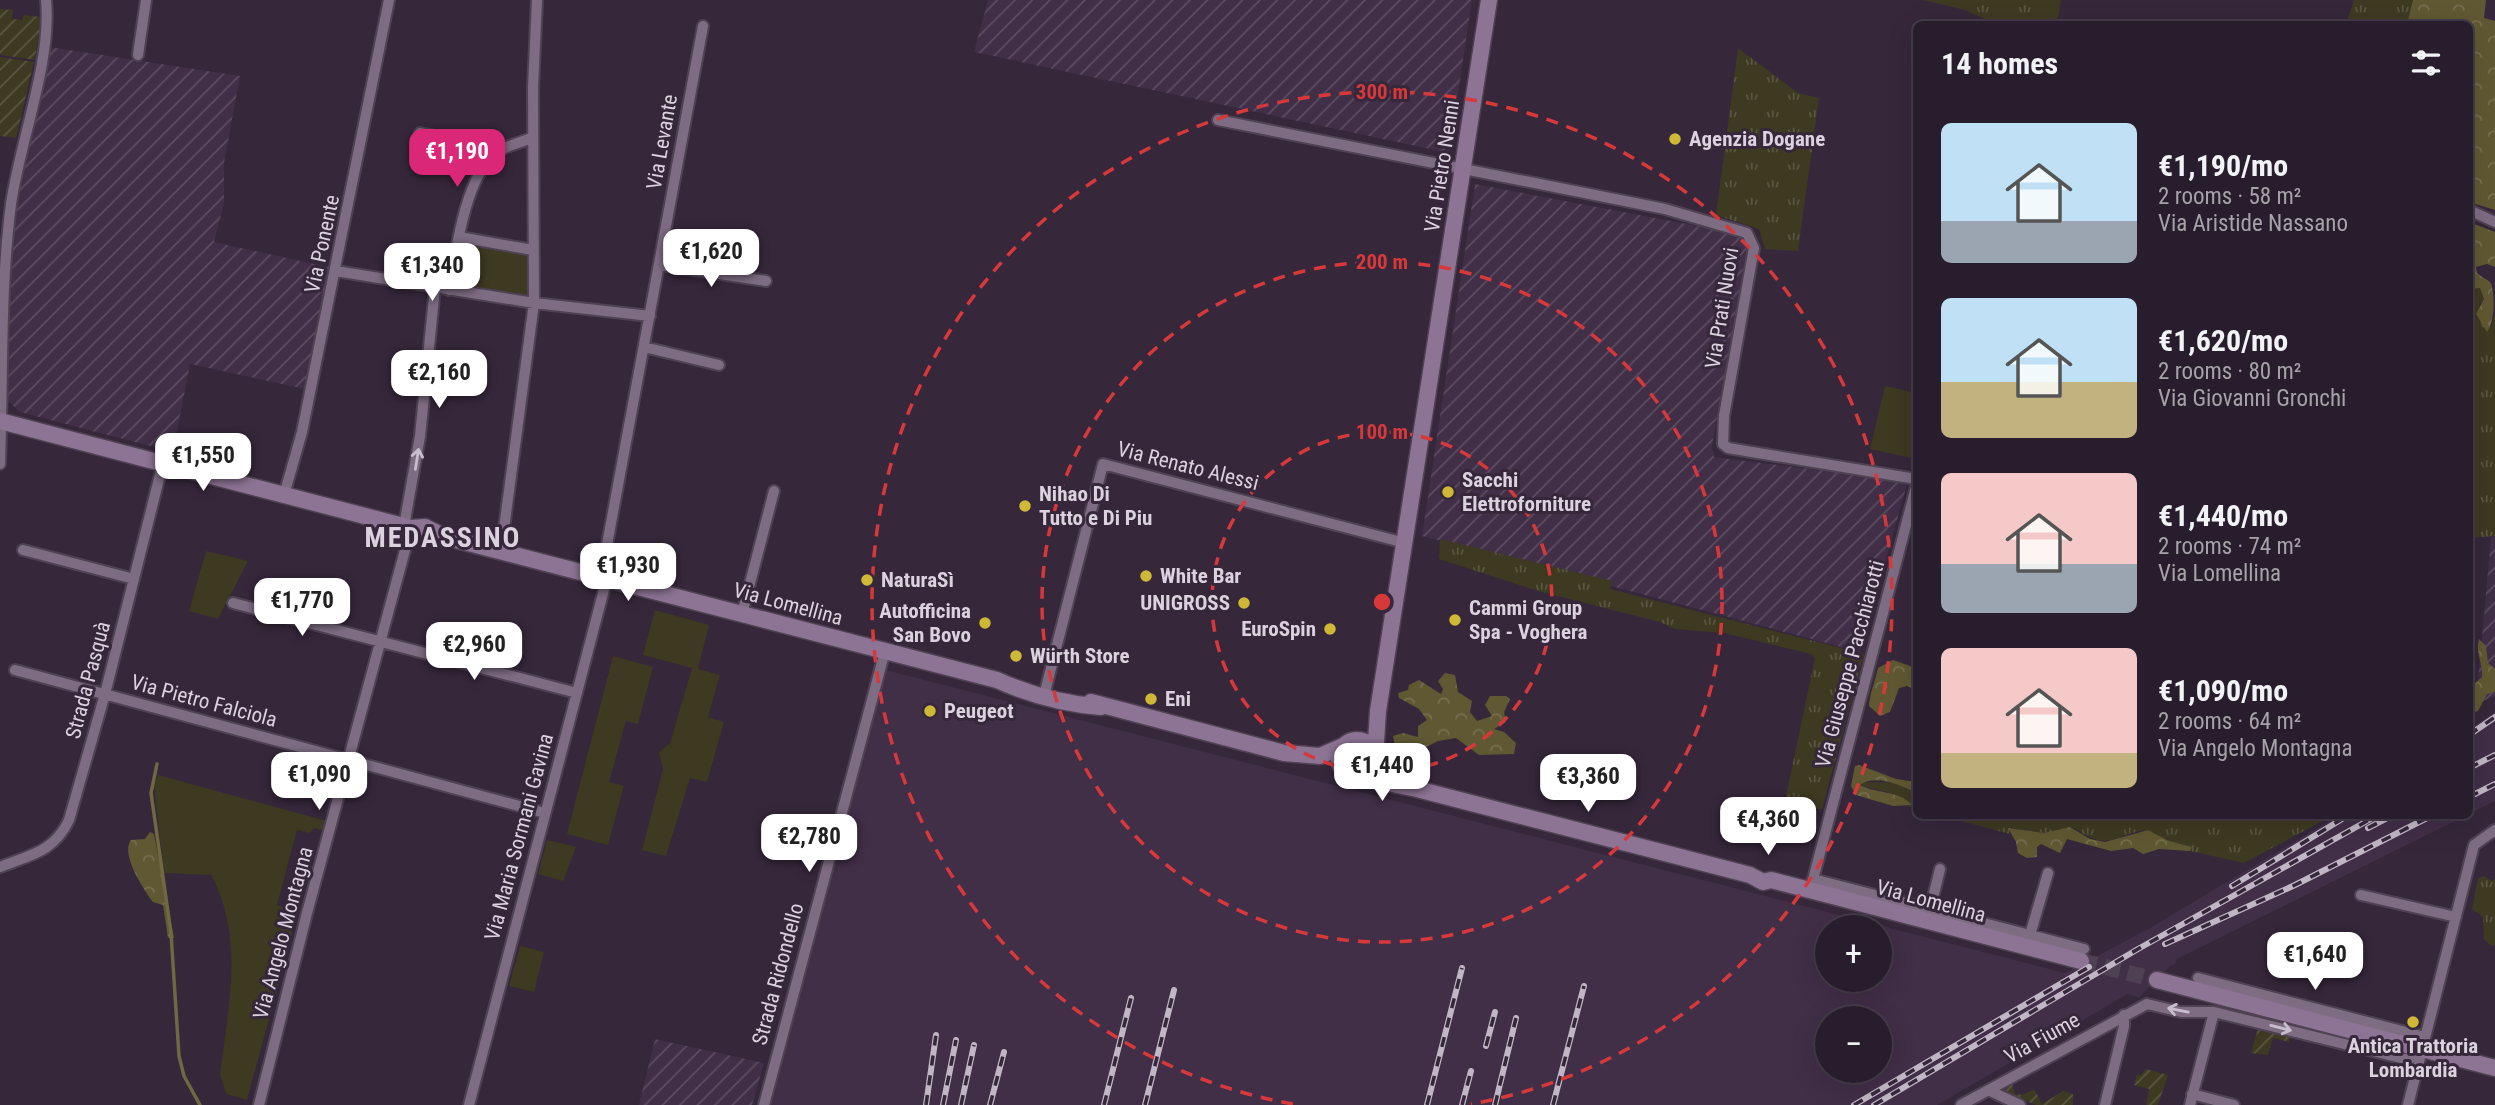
<!DOCTYPE html>
<meta charset="utf-8">
<style>
:root{--surface:#281d2c;--page:#342a38;--text:#f1f3f6;--muted:#a5a2a9;--line:#443b48;--accent:#db2777}
body{margin:0;font-family:"Roboto Condensed",sans-serif;background:var(--page);color:var(--text);height:100vh;display:flex;flex-direction:column;font-size:26px;white-space:nowrap}
*{box-sizing:border-box;margin:0}
p{font-size:23px;color:var(--muted)}
.icon{flex:none;width:38px;height:38px;fill:none;stroke:currentColor;stroke-width:2;stroke-linecap:round;stroke-linejoin:round}
.map{position:relative;flex:1;overflow:hidden}
.panel{position:absolute;left:1913px;top:21px;width:560px;height:798px;display:flex;flex-direction:column;background:var(--surface);border-radius:10px;box-shadow:0 7px 28px #0002,0 0 0 2px var(--line)}
.panel>*{flex:none}
.controls{position:absolute;left:1815px;top:915px;display:grid;gap:14px}
.controls a{display:grid;place-items:center;width:77px;height:77px;border-radius:50%;background:var(--surface);box-shadow:0 7px 28px #0002,0 0 0 2px var(--line);font-size:35px}
.price{position:absolute;translate:-50% -60px;padding:0 16px;border-radius:14px;background:#fff;color:#222;font-size:23px;line-height:46px;filter:drop-shadow(0 2px 4px #0008)}
.price::after{content:'';position:absolute;left:50%;top:42px;width:21px;height:16px;margin-left:-10px;background:inherit;clip-path:polygon(0 0,100% 0,50% 100%)}
.price.selected{background:var(--accent);color:#fff}
ul{padding:0;list-style:none}
li{display:flex;align-items:center;gap:21px;height:175px;padding:0 28px}
li span{display:grid;place-items:center;flex:none;width:196px;height:140px;border-radius:10px;color:#555}
li>.icon{margin-inline-start:auto}
span .icon{width:84px;height:84px;fill:#fffc;stroke-width:1}
li b{font-size:30px}
h2{display:flex;justify-content:space-between;align-items:center;height:84px;padding:0 28px;font-size:30px}
.map>svg:first-child{display:block}
</style>
<div class="map">
<svg width="2495" height="1105" viewBox="0 0 2495 1105">
<defs>
<pattern id="industrial-furrows" width="10" height="10" patternUnits="userSpaceOnUse" patternTransform="scale(1.75)"><rect width="10" height="10" fill="#412e47"/><path d="M-1 1l2-2M0 10L10 0M9 11l2-2" fill="none" stroke="#5c4b61"/></pattern>
<pattern id="grass-tufts" width="24" height="20" patternUnits="userSpaceOnUse" patternTransform="scale(1.75)"><rect width="24" height="20" fill="#3e3921"/><path d="M3 7l-1-3M5 7V3M7 7l1-3M15 17l-1-3M17 17v-4M19 17l1-3" fill="none" stroke="#595541"/></pattern>
<pattern id="forest-crowns" width="20" height="18" patternUnits="userSpaceOnUse" patternTransform="scale(1.75)"><rect width="20" height="18" fill="#605832"/><path d="M2 6a3 3 0 1 1 6 0M12 15a3 3 0 1 1 6 0" fill="none" stroke="#766f4f"/></pattern>
<pattern id="garden-furrows" width="10" height="10" patternUnits="userSpaceOnUse" patternTransform="scale(1.75)"><rect width="10" height="10" fill="#3e3921"/><path d="M-1 1l2-2M0 10L10 0M9 11l2-2" fill="none" stroke="#595541"/></pattern>
</defs>
<rect width="100%" height="100%" fill="#36273b"/>
<!-- built -->
<path fill="#412e47" fill-rule="evenodd" d="M886 670 2065 973 2150 928 2337 816H2465L2175 960 2177 963 2169 967 2139 998 2128 994 1937 1105H771ZM1827 928H1880V980H1827ZM1827 1018H1880V1071H1827Z
M2495 712V801L2469 814V729Z"/>
<!-- industrial -->
<path fill="url(#industrial-furrows)" d="M988 0H1472L1449 153 974 52Z
M49 47 240 76 224 163V203L214 242 333 268 305 389 190 364 173 452 20 412 7 400 8 275 19 172Z
M1475 184 1740 234 1747 246 1712 446 1714 457 1908 481 1860 652 1422 536Z
M2495 536V696L2476 704 2491 538Z
M655 1039 764 1063 752 1105H639Z"/>
<!-- grass -->
<path fill="url(#grass-tufts)" d="M1923 0H2061L2057 24H1996L1965 10Z
M2354 0H2413L2407 24H2346Z
M1738 48 1798 93 1819 98 1798 251 1765 249 1759 229 1716 215Z
M2475 287 2480 288 2484 299 2479 305 2491 328 2495 315V536L2469 538V289Z
M1440 539 1612 581 1610 589 1864 654 1822 809 1783 810 1815 658 1811 654 1724 633 1675 629 1660 622 1538 591 1439 559Z
M1863 782 1898 783 1916 793V808L1906 806 1911 805 1887 792 1859 785Z
M1942 816H2332L2244 863 2190 851 2192 847 2169 841 2148 830C2111 834 2112 853 2074 828L2044 833 2009 828 2010 834Z
M2484 876 2492 881 2495 879V945L2491 946 2484 939 2483 917 2472 909 2478 878Z"/>
<!-- forest -->
<path fill="url(#forest-crowns)" d="M2413 0H2486L2484 18 2495 21V210L2469 202V24H2407Z
M2469 222 2495 232V267L2487 264 2476 267 2477 273C2481 277 2487 279 2491 283 2495 295 2495 322 2487 332L2476 314 2484 299 2480 288 2469 289Z
M2479 639 2486 646 2488 663 2495 669V692L2487 694 2478 711 2469 714V689L2482 677C2483 663 2475 653 2479 639Z
M1893 660 1916 668V690L1907 686 1899 688 1890 712 1880 716 1869 706C1870 692 1875 682 1878 668Z
M1445 673 1455 675 1458 692 1472 701 1470 712 1477 721 1492 716 1485 705 1490 696H1506L1510 699 1504 712 1506 722 1494 729 1504 732 1516 743 1514 754 1479 755 1456 738 1438 741 1420 750 1415 764 1401 765 1386 758 1395 746 1393 736 1403 733 1418 737V726L1427 720 1419 709 1399 698 1398 693 1408 690 1409 685 1419 680 1441 694 1443 689 1438 681Z
M1859 765 1896 779 1916 782V793C1901 785 1875 774 1860 785 1876 794 1899 790 1912 805L1893 806 1856 795 1851 786 1855 766Z
M2070 827 2090 839 2105 842 2148 830 2169 841 2192 847 2190 851 2159 849 2143 854 2133 848 2111 851 2067 839 2060 853 2041 844 2037 847V857L2027 858 2018 853 2016 842 2008 828 2044 833Z
M150 832 154 834 174 938H168L163 905 153 902C144 890 120 854 131 840L145 839Z"/>
<!-- park -->
<path fill="#3e3921" d="M462 241 527 252 528 296 454 285Z
M1885 386 1916 393V459L1870 449Z
M206 551 248 561 218 619 189 611Z
M655 610 709 625 698 669 720 675 708 717 724 722 707 782 690 778 666 856 642 850 663 769 659 752 670 743 692 668 643 655Z
M613 656 653 667 638 724 626 721 609 782 624 786 608 845 567 834Z
M158 775 327 821 325 831 314 828 310 833 297 830 277 905 298 912 247 1100 226 1094 220 1075C228 1006 245 938 211 875L164 873 154 786Z
M547 840 576 847 563 881 538 874Z
M520 946 544 952 534 992 509 986Z"/>
<!-- garden -->
<path fill="url(#garden-furrows)" d="M0 9 13 10 12 19 22 20 24 15 41 17 35 60 0 55Z
M0 57 34 62 16 138 0 136Z
M2310 932 2332 936 2326 961 2322 965 2304 961Z
M2258 1028 2290 1037 2289 1042 2273 1038 2268 1055 2251 1053Z
M2146 1069 2168 1075 2158 1105H2146L2149 1089 2134 1085 2137 1074 2141 1075Z
M2012 1083 2015 1094 2023 1095 2034 1089 2042 1104 2063 1091 2073 1094V1105H2036L2000 1090Z"/>
<g fill="none" stroke-linecap="round" stroke-linejoin="round">
<!-- stream -->
<path stroke="#706841" stroke-width="3.5" d="M157 764 151 793 171 933 179 1056 184 1076 200 1105"/>
<!-- secondary-tunnel -->
<path stroke="#4f4154" stroke-width="16" stroke-dasharray="16 8" stroke-linecap="butt" d="M2081 961 2157 980"/>
<defs>
<path id="street" d="M138 55 146 0
M1218 120 1665 209 1747 233 1754 248 1724 416 1723 444 1728 448 1752 452 1916 479
M420 133 503 149
M2469 210 2495 222
M459 237 533 250
M660 265 766 281
M336 271 534 303 650 316
M449 290C456 252 464 183 493 155 502 146 522 143 533 137
M644 347 719 365
M0 464C3 378 0 289 11 204 20 141 52 61 46 0
M284 495 302 432 389 0
M404 526 420 436 435 288
M23 550 134 579
M501 551 534 303 533 88 537 0
M601 577 703 26
M233 603 577 693
M742 614 774 491
M15 670 545 813
M1046 688 1103 464 1405 543
M0 867C30 855 54 852 69 820L105 694 163 463
M1813 879 2030 935 2048 873
M1810 891 1916 487
M2361 895 2456 917
M1930 910 1940 869
M2030 935 2084 949
M2198 978 2425 1037
M1988 1090 2020 1105
M2192 1094 2234 1105
M259 1105 307 913 411 528
M469 1105 607 578
M764 1105 885 651
M1961 1105 2147 1004 2181 1012H2214L2409 1060 2416 1047
M2105 1105 2124 1026V1015
M2190 1105 2214 1012
M2408 1105 2474 845 2495 830"/>
<path id="secondary" d="M0 421 411 528 425 527 445 537 997 680C1030 695 1064 704 1101 707
M1091 702 1284 753 1320 756 1343 746
M1339 758a18 18 0 1 1 36 0a18 18 0 1 1-36 0Z
M1375 757 1378 711 1489 0
M1353 776 1417 789 1750 875 1763 882 1771 880 2081 961
M2157 980 2495 1068"/>
</defs>
<!-- street casing -->
<use href="#street" stroke="#4f4253" stroke-width="14"/>
<!-- secondary casing -->
<use href="#secondary" stroke="#4f4253" stroke-width="19"/>
<!-- street -->
<use href="#street" stroke="#7e6c83" stroke-width="10"/>
<!-- secondary -->
<use href="#secondary" stroke="#8d7394" stroke-width="16"/>
<defs>
<path id="rail" d="M2469 735 2495 717
M2469 768 2495 755
M2469 797 2495 784
M2368 828 2391 816
M2232 886 2347 816
M2165 944 2295 885 2431 816
M1486 1046 1495 1012
M926 1105 936 1035
M943 1105 956 1040
M961 1105 974 1045
M990 1105 1004 1052
M1104 1105 1131 998
M1145 1105 1174 990
M1427 1105 1462 968
M1462 1105 1471 1071
M1495 1105 1516 1018
M1553 1105 1584 986
M1854 1105 2089 967
M1874 1105 2138 949 2376 816"/>
</defs>
<!-- rail casing -->
<use href="#rail" stroke="#c1b6c5" stroke-width="6"/>
<!-- rail -->
<use href="#rail" stroke="#36273b" stroke-width="3.5" stroke-dasharray="10" stroke-linecap="butt"/>
</g>
<!-- one-way arrows -->
<defs><path id="oneway-shaft" d="M-6 0H5M1.5-3L5.5 0L1.5 3" fill="none" stroke-width="1.6" stroke-linecap="round" stroke-linejoin="round" transform="scale(1.75)"/></defs>
<g stroke="#c9becd">
<use href="#oneway-shaft" transform="translate(417 459) rotate(-81)"/>
<use href="#oneway-shaft" transform="translate(2178 1010) rotate(-169)"/>
<use href="#oneway-shaft" transform="translate(2281 1028) rotate(14)"/>
</g>
<!-- distance rings -->
<g fill="none" stroke="#d7393a" stroke-width="3.5" stroke-dasharray="12 9">
<circle cx="1382" cy="602" r="170"/>
<circle cx="1382" cy="602" r="340"/>
<path d="M1293 1104A510 510 0 1 1 1471 1104"/>
</g>
<!-- markers -->
<g fill="#d0b837" stroke="#36273b" stroke-width="2.5">
<circle cx="1675" cy="139" r="7"/>
<circle cx="1448" cy="492" r="7"/>
<circle cx="1025" cy="506" r="7"/>
<circle cx="1146" cy="576" r="7"/>
<circle cx="867" cy="580" r="7"/>
<circle cx="1244" cy="603" r="7"/>
<circle cx="1455" cy="620" r="7"/>
<circle cx="985" cy="623" r="7"/>
<circle cx="1330" cy="629" r="7"/>
<circle cx="1016" cy="656" r="7"/>
<circle cx="1151" cy="699" r="7"/>
<circle cx="930" cy="711" r="7"/>
<circle cx="2413" cy="1022" r="7"/>
</g>
<g text-anchor="middle" stroke-width="6" stroke-linejoin="round" paint-order="stroke">
<!-- poi labels -->
<g font-size="21" font-weight="bold" fill="#dcd2df" stroke="#36273b" text-anchor="start">
<text x="1689" y="146">Agenzia Dogane</text>
<text x="1462" y="487">Sacchi<tspan x="1462" dy="24">Elettroforniture</tspan></text>
<text x="1039" y="501">Nihao Di<tspan x="1039" dy="24">Tutto e Di Piu</tspan></text>
<text x="1160" y="583">White Bar</text>
<text x="881" y="587">NaturaSì</text>
<text x="1230" y="610" text-anchor="end">UNIGROSS</text>
<text x="1469" y="615">Cammi Group<tspan x="1469" dy="24">Spa - Voghera</tspan></text>
<text x="971" y="618" text-anchor="end">Autofficina<tspan x="971" dy="24">San Bovo</tspan></text>
<text x="1316" y="636" text-anchor="end">EuroSpin</text>
<text x="1030" y="663">Würth Store</text>
<text x="1165" y="706">Eni</text>
<text x="944" y="718">Peugeot</text>
<text x="2413" y="1053" text-anchor="middle">Antica Trattoria<tspan x="2413" dy="24">Lombardia</tspan></text>
</g>
<!-- street labels -->
<g font-size="21" fill="#dcd2df" stroke="#36273b">
<text transform="translate(662 142) rotate(-80)" y="7">Via Levante</text>
<text transform="translate(1442 166) rotate(-81)" y="7">Via Pietro Nenni</text>
<text transform="translate(322 244) rotate(-78)" y="7">Via Ponente</text>
<text transform="translate(1722 308) rotate(-81)" y="7">Via Prati Nuovi</text>
<text transform="translate(1188 466) rotate(14)" y="7">Via Renato Alessi</text>
<text transform="translate(788 604) rotate(15)" y="7">Via Lomellina</text>
<text transform="translate(1850 664) rotate(-75)" y="7">Via Giuseppe Pacchiarotti</text>
<text transform="translate(88 680) rotate(-75)" y="7">Strada Pasquà</text>
<text transform="translate(204 701) rotate(15)" y="7">Via Pietro Falciola</text>
<text transform="translate(519 837) rotate(-75)" y="7">Via Maria Sormani Gavina</text>
<text transform="translate(1931 901) rotate(15)" y="7">Via Lomellina</text>
<text transform="translate(283 933) rotate(-75)" y="7">Via Angelo Montagna</text>
<text transform="translate(778 974) rotate(-75)" y="7">Strada Ridondello</text>
<text transform="translate(2042 1038) rotate(-29)" y="7">Via Fiume</text>
</g>
<!-- district labels -->
<g font-size="28" font-weight="bold" letter-spacing="2" fill="#dcd2df" stroke="#36273b">
<text x="443" y="547">MEDASSINO</text>
</g>
</g>
<circle cx="1382" cy="602" r="10" fill="#d7393a" stroke="#36273b" stroke-width="3.5"/>
<g font-size="21" text-anchor="middle" font-weight="bold" fill="#d7393a" stroke="#36273b" stroke-width="6" stroke-linejoin="round" paint-order="stroke">
<text x="1382" y="99">300 m</text>
<text x="1382" y="269">200 m</text>
<text x="1382" y="439">100 m</text>
</g>
</svg>
<div class="controls">
<a>+</a>
<a>−</a>
</div>
<b class="price selected" style="left:457px;top:189px">€1,190</b>
<b class="price" style="left:711px;top:289px">€1,620</b>
<b class="price" style="left:432px;top:303px">€1,340</b>
<b class="price" style="left:439px;top:410px">€2,160</b>
<b class="price" style="left:203px;top:493px">€1,550</b>
<b class="price" style="left:628px;top:603px">€1,930</b>
<b class="price" style="left:302px;top:638px">€1,770</b>
<b class="price" style="left:474px;top:682px">€2,960</b>
<b class="price" style="left:1382px;top:803px">€1,440</b>
<b class="price" style="left:319px;top:812px">€1,090</b>
<b class="price" style="left:1588px;top:814px">€3,360</b>
<b class="price" style="left:1768px;top:857px">€4,360</b>
<b class="price" style="left:809px;top:874px">€2,780</b>
<b class="price" style="left:2315px;top:992px">€1,640</b>
<section class="panel">
<h2>14 homes<svg class="icon" aria-label="filters" viewBox="0 0 24 24"><path d="M4 7h16M4 17h16"/><circle cx="9" cy="7" r="2"/><circle cx="15" cy="17" r="2"/></svg></h2>
<ul>
<li><span style="background:linear-gradient(#bfe0f5 70%,#9aa5b1 0)"><svg class="icon" aria-label="home" viewBox="0 0 24 24"><path d="M3 11l9-7 9 7M6 9v11h12V9"/></svg></span><div><b>€1,190/mo</b><p>2 rooms · 58 m²</p><p>Via Aristide Nassano</p></div></li>
<li><span style="background:linear-gradient(#bfe0f5 60%,#c2b280 0)"><svg class="icon" aria-label="home" viewBox="0 0 24 24"><path d="M3 11l9-7 9 7M6 9v11h12V9"/></svg></span><div><b>€1,620/mo</b><p>2 rooms · 80 m²</p><p>Via Giovanni Gronchi</p></div></li>
<li><span style="background:linear-gradient(#f6c9c9 65%,#9aa5b1 0)"><svg class="icon" aria-label="home" viewBox="0 0 24 24"><path d="M3 11l9-7 9 7M6 9v11h12V9"/></svg></span><div><b>€1,440/mo</b><p>2 rooms · 74 m²</p><p>Via Lomellina</p></div></li>
<li><span style="background:linear-gradient(#f6c9c9 75%,#c2b280 0)"><svg class="icon" aria-label="home" viewBox="0 0 24 24"><path d="M3 11l9-7 9 7M6 9v11h12V9"/></svg></span><div><b>€1,090/mo</b><p>2 rooms · 64 m²</p><p>Via Angelo Montagna</p></div></li>
</ul>
</section>
</div>
